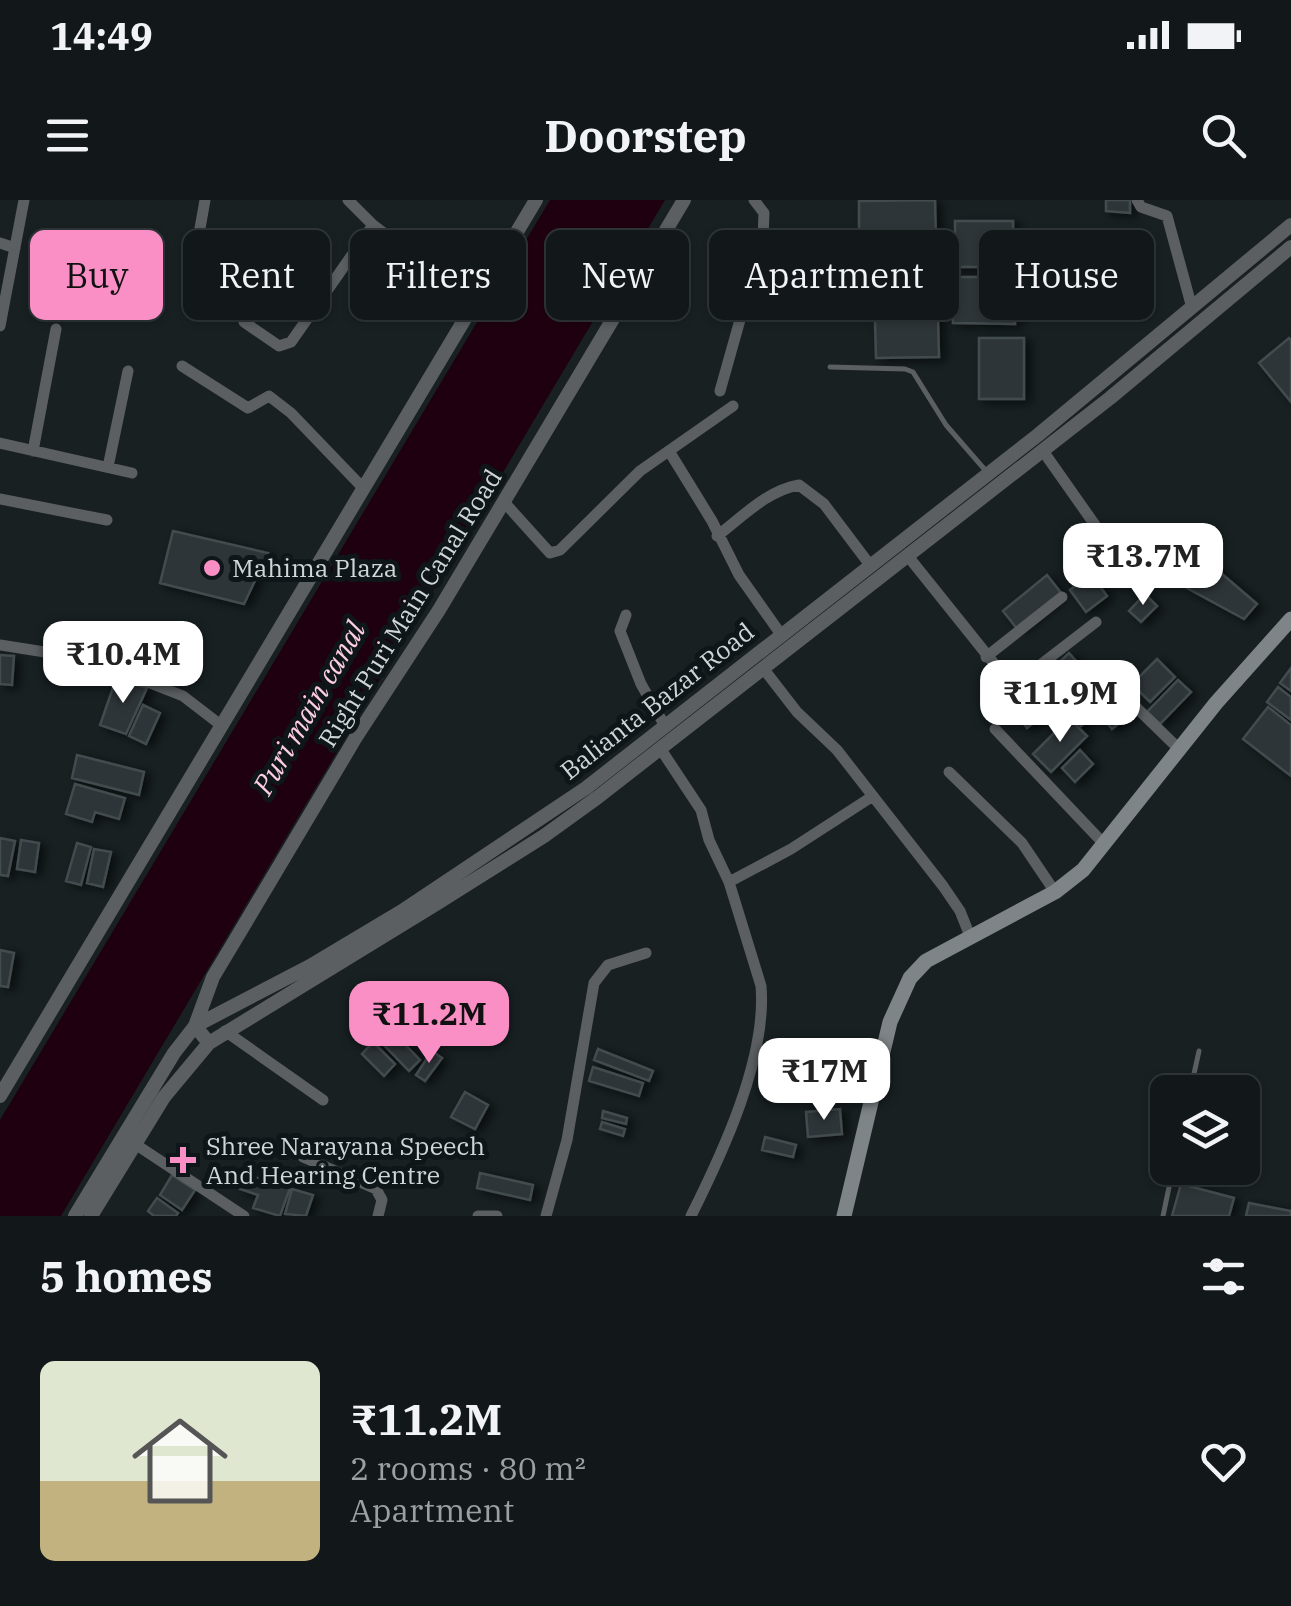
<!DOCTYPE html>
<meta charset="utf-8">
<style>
:root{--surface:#12181a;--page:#1b2123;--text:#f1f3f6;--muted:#9ca0a2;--line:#313739;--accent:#fa8fc6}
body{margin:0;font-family:"IBM Plex Serif",serif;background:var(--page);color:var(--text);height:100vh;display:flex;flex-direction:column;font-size:38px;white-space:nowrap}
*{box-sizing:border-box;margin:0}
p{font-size:32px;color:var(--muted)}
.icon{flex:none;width:55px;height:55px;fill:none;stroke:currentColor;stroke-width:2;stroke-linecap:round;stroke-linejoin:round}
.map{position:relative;height:1016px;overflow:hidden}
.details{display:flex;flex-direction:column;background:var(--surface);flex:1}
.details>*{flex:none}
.guide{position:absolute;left:30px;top:30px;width:1232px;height:90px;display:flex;gap:20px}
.tools{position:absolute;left:1150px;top:875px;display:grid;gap:20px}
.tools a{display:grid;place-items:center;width:110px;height:110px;border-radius:15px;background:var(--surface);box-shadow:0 2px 8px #0004,0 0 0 2px var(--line);font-size:50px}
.price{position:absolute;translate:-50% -85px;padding:0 22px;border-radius:20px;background:#fff;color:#222;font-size:32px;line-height:65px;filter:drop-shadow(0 2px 5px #0008)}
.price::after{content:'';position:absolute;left:50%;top:60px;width:30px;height:22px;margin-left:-15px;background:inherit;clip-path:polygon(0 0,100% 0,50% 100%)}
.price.selected{background:var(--accent);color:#111}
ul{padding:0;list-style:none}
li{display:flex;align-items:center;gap:30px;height:250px;padding:0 40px}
li span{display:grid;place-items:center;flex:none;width:280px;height:200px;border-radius:15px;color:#555}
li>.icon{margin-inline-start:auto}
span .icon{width:120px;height:120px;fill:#fffc;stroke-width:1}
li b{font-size:42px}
h2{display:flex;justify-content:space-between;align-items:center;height:120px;padding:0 40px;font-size:42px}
.pill{padding:0 35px;border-radius:15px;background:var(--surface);box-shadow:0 2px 8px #0004,0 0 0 2px var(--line);font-size:35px;line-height:90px}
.pill.selected{background:var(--accent);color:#111}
.status{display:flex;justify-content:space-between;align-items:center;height:70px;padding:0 50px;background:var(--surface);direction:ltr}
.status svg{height:28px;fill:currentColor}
header{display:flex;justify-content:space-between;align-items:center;height:130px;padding:0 40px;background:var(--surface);font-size:45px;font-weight:800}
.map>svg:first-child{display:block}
</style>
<div class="status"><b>14:49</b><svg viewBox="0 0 49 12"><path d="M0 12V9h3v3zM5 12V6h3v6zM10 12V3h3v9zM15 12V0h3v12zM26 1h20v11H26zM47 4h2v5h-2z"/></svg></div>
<header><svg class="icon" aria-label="menu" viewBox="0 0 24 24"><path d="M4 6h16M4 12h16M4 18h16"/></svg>Doorstep<svg class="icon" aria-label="search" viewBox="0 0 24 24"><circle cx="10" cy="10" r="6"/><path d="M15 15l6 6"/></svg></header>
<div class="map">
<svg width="1291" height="1016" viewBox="0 0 1291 1016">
<defs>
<filter id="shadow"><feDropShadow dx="5.5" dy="3" stdDeviation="5" flood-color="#0009"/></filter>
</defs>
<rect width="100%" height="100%" fill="#182022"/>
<!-- water -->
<path fill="#1f0010" d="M550 0H665L61 1016H0V920Z"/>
<!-- building -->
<path fill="#2d3538" stroke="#424b4e" stroke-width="2.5" filter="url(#shadow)" d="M935 0 939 157 876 158 873 47H859V1Z
M1106 0H1130V13L1106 11Z
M955 21H1013L1014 67H955Z
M953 77H1015V124L953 123Z
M979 138H1024V199H979Z
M1289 138 1291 141V202L1259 163Z
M173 331 268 353 244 404 160 383Z
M1095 336 1107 351 1087 367 1075 352Z
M1207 361 1257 404 1244 419 1187 388Z
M1091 374 1107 396 1086 412 1070 390Z
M1047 375 1062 394 1018 430 1003 411Z
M1145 394 1157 406 1141 422 1129 411Z
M1069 453 1094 481 1076 497 1051 470Z
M0 455 14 456 12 485 0 484Z
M1157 459 1175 477 1150 502 1132 484Z
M1291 468V491L1280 483Z
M116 479 147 488 126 534 100 525Z
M1101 479 1115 493 1081 526 1067 511Z
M1178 480 1191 492 1160 524 1147 512Z
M1278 487 1291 497V520L1267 502Z
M1020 488 1042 516 1027 528 1005 499Z
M1123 495 1135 510 1112 529 1100 514Z
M143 505 160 513 146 544 129 536Z
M1268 507 1291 525V576L1243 539Z
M1069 518 1087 536 1051 572 1033 554Z
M1080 550 1093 564 1075 582 1062 568Z
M77 555 144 572 139 595 72 578Z
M75 584 125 598 119 619 95 612 92 622 66 614Z
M0 638 15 641 8 676 0 675Z
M21 640 39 643 35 672 17 669Z
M77 643 91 647 81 685 66 681Z
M94 649 111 652 103 687 87 683Z
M0 750 14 753 8 787 0 786Z
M393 832 420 860 409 871 382 843Z
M373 842 395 864 384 876 362 854Z
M598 849 653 871 649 881 594 860Z
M432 851 442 858 425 881 416 875Z
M593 867 643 883 639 896 589 881Z
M465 892 488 905 475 929 451 917Z
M840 909 842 934 808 937 806 912Z
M603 911 627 918 626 924 602 918Z
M602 922 625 929 623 936 600 929Z
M765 937 796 945 793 957 762 950Z
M480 973 533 985 530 1000 477 988Z
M245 974 263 980 264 976 291 985 280 1016 253 1008 258 995 240 989Z
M172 975 195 990 182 1010 160 995Z
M1181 984 1234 998 1229 1016H1172Z
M292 989 313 995 306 1016 285 1014Z
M157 998 178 1013 176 1016H154L148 1011Z
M1249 1003 1291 1011V1016H1246Z"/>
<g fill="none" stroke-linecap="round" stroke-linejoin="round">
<!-- service -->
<path stroke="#5b5f61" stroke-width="5" d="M830 167 905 169 913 172 946 225 986 271
M1190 892 1199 851
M1163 1016 1173 968"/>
<!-- minor -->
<path stroke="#5b5f61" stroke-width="11" d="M348 0 373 25 473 100
M1137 0 1141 7 1167 16 1192 108
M0 43 15 48
M190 85 205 0
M244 122 279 146 291 142 373 25
M0 126 24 0
M182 166 248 208 269 196 291 213 364 289
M720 191 763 38 764 13 754 0
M0 243 132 273
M33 251 56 129
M669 251 712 321 739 375 780 433
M1043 251 1107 342
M108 267 128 171
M0 299 107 320
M504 302 550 353 560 350 640 271 733 206
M717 336C742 317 768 290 799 285L824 304 870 365
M907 355 1008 481 1022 479 1096 422
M626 415 620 431 641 484 665 526
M0 445 89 459 183 496 222 526
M986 457 1062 397
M763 468 797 512 837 550 943 686 960 711 970 736
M1107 479 1180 550
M995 529 1105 645
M660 548 701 610 709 640 729 682 761 786C767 858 723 952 691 1016
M949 572 1022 643 1055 692
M729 682 791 649 873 596
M225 831 323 900
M135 944 244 1016
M303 957 376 989 382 1000 378 1016
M478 1016H497
M546 1016 567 940 594 783 608 765 646 753"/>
<!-- tertiary -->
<path stroke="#5b5f61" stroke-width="14" d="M209 843 195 826 213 777 234 742 356 537 439 410 684 0
M0 896 536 0
M75 1016 174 853 195 826 310 766 402 711 586 588 1038 235 1291 25
M91 1016 164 897 209 843 436 704 544 636 598 597 1110 198 1291 47"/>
<!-- secondary -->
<path stroke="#7e8487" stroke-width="15" d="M844 1016 890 822 910 778 926 761 1055 692 1083 670 1216 503 1291 419"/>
</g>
<!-- markers -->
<g fill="#fa8fc6" stroke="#0f1619" stroke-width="4">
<circle cx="212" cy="368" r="10"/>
<path d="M178 945h10v10h10v10h-10v10h-10v-10h-10v-10h10z"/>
</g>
<g text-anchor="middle" stroke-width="10" stroke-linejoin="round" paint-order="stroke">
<!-- poi labels -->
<g font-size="25" fill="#d0d5d7" stroke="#0f1619" text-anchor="start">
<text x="232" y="377">Mahima Plaza</text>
<text x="206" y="955">Shree Narayana Speech<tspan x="206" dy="29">And Hearing Centre</tspan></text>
</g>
<!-- street labels -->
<g font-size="25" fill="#d0d5d7" stroke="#0f1619">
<text transform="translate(410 408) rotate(-58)" y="9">Right Puri Main Canal Road</text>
<text transform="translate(657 501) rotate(-38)" y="9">Balianta Bazar Road</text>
</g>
<!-- water labels -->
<g font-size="28" font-style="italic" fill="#fccde3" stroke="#0f1619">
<text transform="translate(309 508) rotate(-60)" y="10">Puri main canal</text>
</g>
</g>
</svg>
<div class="tools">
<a><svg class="icon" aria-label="layers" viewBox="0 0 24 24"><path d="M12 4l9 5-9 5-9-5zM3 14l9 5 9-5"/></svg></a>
</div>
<b class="price" style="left:1143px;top:408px">₹13.7M</b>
<b class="price" style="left:123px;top:506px">₹10.4M</b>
<b class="price" style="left:1060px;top:545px">₹11.9M</b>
<b class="price selected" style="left:429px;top:866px">₹11.2M</b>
<b class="price" style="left:824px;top:923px">₹17M</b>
<div class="guide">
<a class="pill selected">Buy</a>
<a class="pill">Rent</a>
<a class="pill">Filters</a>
<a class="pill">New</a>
<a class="pill">Apartment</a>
<a class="pill">House</a>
</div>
</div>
<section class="details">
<h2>5 homes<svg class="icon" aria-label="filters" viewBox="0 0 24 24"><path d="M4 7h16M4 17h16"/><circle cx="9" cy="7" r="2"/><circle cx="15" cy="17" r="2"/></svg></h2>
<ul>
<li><span style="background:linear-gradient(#dfe7d0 60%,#c2b280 0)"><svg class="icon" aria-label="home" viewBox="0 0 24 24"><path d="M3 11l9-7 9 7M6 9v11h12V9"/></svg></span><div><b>₹11.2M</b><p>2 rooms · 80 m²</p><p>Apartment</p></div><svg class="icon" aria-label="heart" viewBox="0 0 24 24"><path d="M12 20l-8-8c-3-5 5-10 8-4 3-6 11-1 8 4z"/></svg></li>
</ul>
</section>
